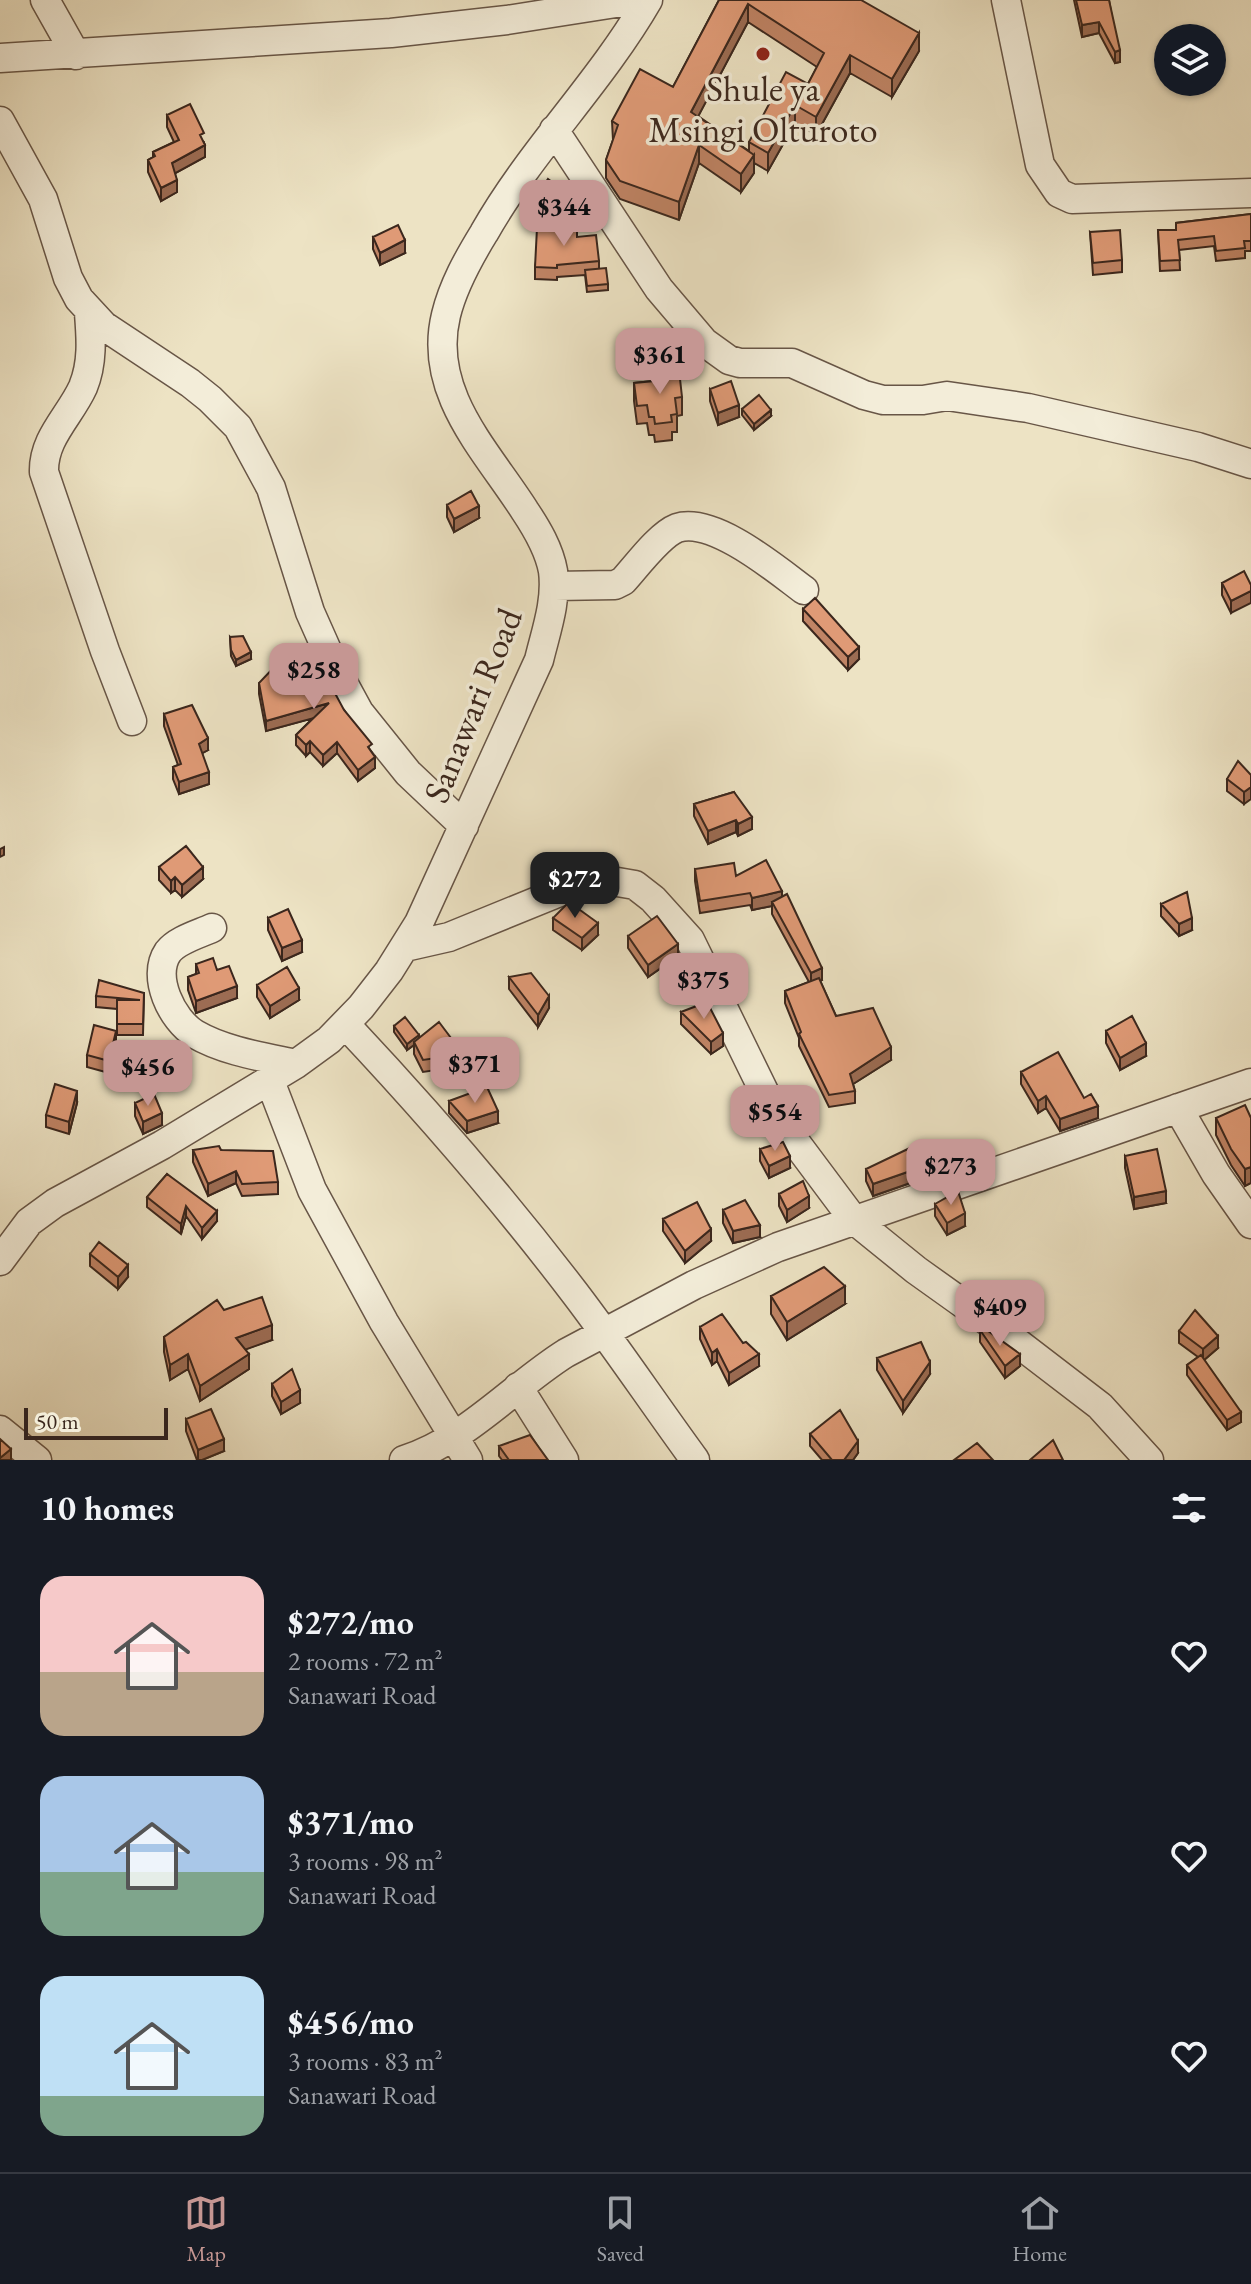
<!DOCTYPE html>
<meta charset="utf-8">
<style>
:root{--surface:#171b24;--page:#242831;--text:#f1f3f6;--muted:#9ea1a6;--line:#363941;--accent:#c59692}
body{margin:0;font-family:"EB Garamond",serif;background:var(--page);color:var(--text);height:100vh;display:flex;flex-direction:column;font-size:30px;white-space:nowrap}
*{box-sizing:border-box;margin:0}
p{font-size:26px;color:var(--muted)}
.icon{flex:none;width:44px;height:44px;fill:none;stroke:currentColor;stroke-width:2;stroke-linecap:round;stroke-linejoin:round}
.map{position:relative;height:1460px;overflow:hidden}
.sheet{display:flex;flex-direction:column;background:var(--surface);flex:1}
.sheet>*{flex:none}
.controls{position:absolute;left:1154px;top:24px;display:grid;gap:16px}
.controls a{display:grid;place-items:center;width:72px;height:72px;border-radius:50%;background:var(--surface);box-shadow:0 2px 6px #0004;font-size:40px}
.scale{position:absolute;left:24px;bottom:20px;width:144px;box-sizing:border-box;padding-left:8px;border:4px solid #3b271d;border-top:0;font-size:22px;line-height:28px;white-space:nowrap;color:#3b271d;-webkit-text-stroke:6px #f3edd9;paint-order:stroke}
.price{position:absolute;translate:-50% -68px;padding:0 18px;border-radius:16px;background:var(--accent);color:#111;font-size:26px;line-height:52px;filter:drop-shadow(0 2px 4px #0008)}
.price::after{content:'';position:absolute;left:50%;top:48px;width:24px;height:18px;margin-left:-12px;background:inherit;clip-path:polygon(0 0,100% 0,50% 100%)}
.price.on{background:#222;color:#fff}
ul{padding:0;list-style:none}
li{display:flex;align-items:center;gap:24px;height:200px;padding:0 40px}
li span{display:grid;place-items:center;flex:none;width:224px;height:160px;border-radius:24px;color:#555}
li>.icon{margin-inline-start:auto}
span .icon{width:96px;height:96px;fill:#fffc;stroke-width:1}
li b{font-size:34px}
h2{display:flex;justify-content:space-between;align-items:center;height:96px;padding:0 40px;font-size:34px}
.menu{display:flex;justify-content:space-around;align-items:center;height:112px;border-top:2px solid var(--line);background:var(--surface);font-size:22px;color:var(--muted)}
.menu a{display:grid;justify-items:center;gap:4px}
.menu .on{color:var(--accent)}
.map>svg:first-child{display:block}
</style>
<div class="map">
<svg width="1251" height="1460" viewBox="0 0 1251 1460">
<rect width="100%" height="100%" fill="#ede3c4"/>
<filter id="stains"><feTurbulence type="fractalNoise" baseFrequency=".0025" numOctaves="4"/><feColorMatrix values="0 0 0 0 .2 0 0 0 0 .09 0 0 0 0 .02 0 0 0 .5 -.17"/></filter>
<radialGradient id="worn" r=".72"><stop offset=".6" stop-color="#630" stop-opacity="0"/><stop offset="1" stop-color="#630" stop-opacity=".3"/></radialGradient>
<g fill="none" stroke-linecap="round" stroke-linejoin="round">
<defs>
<path id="minor" d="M45 0 76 55
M1006 0 1040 165 1059 193 1072 199 1251 193
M0 58 391 33 507 20 635 0
M0 121 43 199 68 278 79 299 104 326 190 383 210 399 238 427 271 488 310 612 334 666 359 712 408 773 464 826
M554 130 659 289 704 342 729 360 740 363H792L864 395 883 400H923L947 396 1028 408 1198 447 1251 464
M89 313C91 338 93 363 83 387 70 416 43 438 44 472L105 651 132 721
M555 586 615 585 623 581C636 567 659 535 677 528 713 516 777 570 804 590
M212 928C199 934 177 940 168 952 151 977 172 1020 195 1034 224 1051 263 1057 296 1064
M405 947 449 937 594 878 635 885 653 899 690 940 776 1116 853 1219 916 1270 1014 1340 1100 1406 1149 1460
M345 1024C425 1109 503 1199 574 1292 616 1347 654 1404 695 1460
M270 1081 312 1190 384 1322 468 1460
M1178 1108 1216 1174 1251 1224
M0 1261 29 1222 55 1203 162 1145 296 1064 329 1040 361 1007 389 971 419 923 539 660C546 631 557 601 553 571 549 549 537 529 525 511 487 451 427 393 446 315 453 286 468 259 484 233 531 150 600 83 648 0
M518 1387 564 1460
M0 1430 37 1460
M404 1460C467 1440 512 1387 566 1353L694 1285 778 1247 1251 1083"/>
</defs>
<!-- minor casing -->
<use href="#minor" stroke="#685647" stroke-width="31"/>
<!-- minor -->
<use href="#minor" stroke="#f3edd9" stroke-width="28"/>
</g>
<!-- wall -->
<path fill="#c08465" stroke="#3b271d" stroke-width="2" fill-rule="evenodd" d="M719 0H861L919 51 892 97 850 73 816 135 795 123 768 171 754 163V173L741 192 699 163 679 220 620 199 606 178V160L613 140 612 121 673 87ZM748 22 817 67 808 84 749 142V151L698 116Z
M1074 0H1109L1120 62 1115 63 1099 33 1082 37Z
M167 115 204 142 205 157 175 173 177 192 161 201 148 172V160L153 157V152L174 142 167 127Z
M563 202 545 228 577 237 599 261V269L608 284V290L587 292 585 275 557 277V280L535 279V267L542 228 529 219V207Z
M1251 214V251H1245V258L1216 261 1214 246 1179 250 1180 270 1160 271 1158 230H1176V223Z
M1090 232 1122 260V272L1093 275Z
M373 237 405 253 380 265 373 249Z
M663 372 682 397V415L677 416V432H672V440L655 442 654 435H649L647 423 637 424 634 401V383L663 380Z
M710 389 739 417 718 425 710 401Z
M742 409 771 416 754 430 742 415Z
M447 505 479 518 454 532 447 517Z
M1222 583 1251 585 1231 613 1222 595Z
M803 609 859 659 848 670 803 621Z
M230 637 251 659 236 666 231 656Z
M286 669 307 677 344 710 372 753 375 768 358 781 337 753 323 766 310 752 306 756 296 745V735L313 718 266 731 259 694V683Z
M164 714 208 750 202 753 209 784 179 794 173 779V767L178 765 164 726Z
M1251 775 1244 804 1227 791V779Z
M734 792 752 829 738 836 736 832 708 844 694 816V804Z
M159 867 203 879 182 897 175 890 171 893 159 880Z
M695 869 736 876 782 897 822 980 820 981 836 1016 891 1060 853 1084 855 1091V1103L829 1107 799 1046V1038L785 1003V991L809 982 772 914V906L752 910 750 905 700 913 695 881Z
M1161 904 1192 930 1179 936 1161 916Z
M268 918 302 952 282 961 268 930Z
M553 918 598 935 582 950 553 930Z
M628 936 678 956 648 977 628 948Z
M196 964 217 970 237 998 196 1013 188 990V977L196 974Z
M509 977 549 1008 538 1027 509 989Z
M257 985 299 1000 270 1018 257 997Z
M144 993 143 1035H117V1009L96 1007V996Z
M681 1012 723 1046 711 1054 681 1024Z
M394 1026 419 1038 463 1054V1066L423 1072 414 1054V1045L407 1050 394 1032Z
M1106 1031 1146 1056 1120 1070 1106 1043Z
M116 1043 109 1073 87 1067V1055Z
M1021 1072 1084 1098 1098 1118 1060 1131 1046 1108 1038 1113 1021 1084Z
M449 1101 498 1123 467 1133 449 1113Z
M77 1103 69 1134 46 1127V1115Z
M135 1103 162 1125 143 1134 135 1116Z
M1216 1118H1251V1183L1245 1186 1231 1165 1216 1135Z
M760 1149 790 1168 769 1178 760 1161Z
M193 1150H221L278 1182V1194L242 1196 236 1183 208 1196 193 1162Z
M1125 1156 1166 1203 1134 1209 1125 1168Z
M866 1169 919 1180 873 1196 866 1181Z
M167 1174 217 1221 202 1239 186 1216 181 1234 147 1207V1197Z
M779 1194 809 1208 787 1222 779 1206Z
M935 1204 965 1226 947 1235 935 1216Z
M723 1210 760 1237 733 1243 723 1223Z
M663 1219 711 1241 685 1263 663 1231Z
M90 1254 128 1277 118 1289 90 1266Z
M771 1296 845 1304 787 1340 771 1314Z
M224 1310 272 1340 245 1349 249 1369 200 1401 188 1369 170 1380 164 1352V1337Z
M700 1327 759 1366 729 1385 717 1361 712 1365 700 1339Z
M980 1330 1020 1366 1005 1378 980 1342Z
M1179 1331 1218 1348 1204 1360 1241 1422 1227 1430 1187 1375V1365L1198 1357 1179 1343Z
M877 1358 930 1374 903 1413 877 1370Z
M272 1384 300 1403 281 1414 272 1396Z
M186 1419 224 1451 202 1460H197L186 1431Z
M810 1434 858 1453 853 1460H822L810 1446Z
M499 1446 548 1460H502L499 1456Z"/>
<!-- shaded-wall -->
<path fill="#9c6c53" stroke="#3b271d" stroke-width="2" d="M748 4V22L691 130V112Z
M1099 22V33L1082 37V25Z
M919 33V51L892 97V79Z
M1120 50V62L1115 63V52Z
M850 55V73L816 135V117Z
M795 105V123L768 171V153Z
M205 145V157L172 175V163Z
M699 145V163L679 220V202Z
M754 155V173L741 192V174Z
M177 180V192L161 201V188Z
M563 190V202L544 230V217Z
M405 240V253L380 265V253Z
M739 405V417L718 425V413Z
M771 410V416L754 430V424Z
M479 506V518L454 532V519Z
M1251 591V603L1231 613V601Z
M859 647V659L848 670V657Z
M251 652V659L236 666V660Z
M329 703V714L266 731V721Z
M208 738V750L199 755V744Z
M310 741V752L306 756V745Z
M337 742V753L323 766V755Z
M375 757V768L358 781V770Z
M209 772V784L179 794V782Z
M1251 787V799L1244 804V792Z
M752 817V829L738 836V824Z
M736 820V832L708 844V831Z
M4 847V855L0 857V849Z
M203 867V879L182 897V885Z
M175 877V890L171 893V881Z
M782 891V903L772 902V906L752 910V898Z
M1192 918V930L1179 936V924Z
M598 923V935L582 950V938Z
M302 940V952L282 961V948Z
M678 944V956L648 977V965Z
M822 968V980L811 986V973Z
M237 986V998L196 1013V1001Z
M299 988V1000L270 1018V1006Z
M549 996V1008L538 1027V1015Z
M116 1031V1043L109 1073V1061Z
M723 1033V1046L711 1054V1042Z
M419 1035V1041L414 1042V1045L407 1050V1044Z
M1146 1043V1056L1120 1070V1058Z
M891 1047V1060L850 1086V1074Z
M77 1091V1103L69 1134V1122Z
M1046 1096V1108L1038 1113V1101Z
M1098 1106V1118L1060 1131V1119Z
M498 1111V1123L467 1133V1121Z
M162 1113V1125L143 1134V1122Z
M790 1156V1168L769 1178V1166Z
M1251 1167V1183L1245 1186V1169Z
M919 1168V1180L873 1196V1184Z
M236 1171V1183L208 1196V1184Z
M1166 1191V1203L1134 1209V1197Z
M809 1196V1208L787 1222V1210Z
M186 1206V1216L181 1234V1224Z
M217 1211V1221L202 1239V1228Z
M965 1213V1226L947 1235V1223Z
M760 1225V1237L733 1243V1231Z
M711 1229V1241L685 1263V1251Z
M128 1265V1277L118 1289V1277Z
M845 1286V1304L787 1340V1322Z
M272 1325V1340L236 1353V1338Z
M1218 1336V1348L1203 1361V1349Z
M717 1349V1361L712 1365V1353Z
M188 1354V1369L170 1380V1365Z
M249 1354V1369L200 1401V1386Z
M759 1354V1366L729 1385V1373Z
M1020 1354V1366L1005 1378V1366Z
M930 1362V1374L903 1413V1401Z
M300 1390V1403L281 1414V1402Z
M1241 1412V1422L1227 1430V1420Z
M224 1439V1451L202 1460H198V1450Z
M858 1441V1453L853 1460H844Z
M11 1449V1460H0V1458Z"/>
<!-- building -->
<path fill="#df9a76" stroke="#3b271d" stroke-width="2" d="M719 0H861L919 33 892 79 850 55 816 117 795 105 768 153 749 142 786 72 808 84 824 53 748 4 691 112 754 155 741 174 699 145 679 202 620 181 606 160 618 125 612 121 640 69 673 87Z
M1076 0H1109L1120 50 1115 52 1099 22 1082 25Z
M190 104 204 133 200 135 205 145 172 163 177 180 161 188 148 160 155 156 153 152 179 140 167 115Z
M548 179 563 190 544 217 529 207Z
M1251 214V241H1244L1245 248 1216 251 1214 236 1178 240 1180 260 1160 261 1158 230H1176V223Z
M398 225 405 240 380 253 373 237Z
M537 228 577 230V237L596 235 599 261 557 265V268L535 267Z
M1120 230 1122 260 1093 263 1090 232Z
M606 268 608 284 587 286 585 270Z
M679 370 682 397 675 398 677 414 671 415 672 422 655 424 654 417H649L647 405 637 406 634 383 664 380 663 372Z
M731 381 739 405 718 413 710 389Z
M759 395 771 410 754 424 742 409Z
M471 491 479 506 454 519 447 505Z
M1244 571 1251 585V591L1231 601 1222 583Z
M815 598 859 647 848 657 803 609Z
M243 636 251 652 236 660 231 650 230 637Z
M279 662 286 669 301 663 307 677 322 669 344 710 372 744 368 747 375 757 358 770 337 742 323 755 310 741 306 745 296 735 329 703 266 721 259 683Z
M192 705 208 738 199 744 209 772 179 782 173 767 181 764 164 714Z
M1238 761 1251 775V787L1244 792 1227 779Z
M734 792 752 817 738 824 736 820 708 831 694 804Z
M186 846 203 867 182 885 175 877 171 881 159 867Z
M766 860 782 891 752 898 750 893 700 901 695 869 734 863 736 876Z
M1187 892 1192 918 1179 924 1161 904Z
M787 894 822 968 811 973 772 902Z
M569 902 598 923 582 938 553 918Z
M288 909 302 940 282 948 268 918Z
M657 916 678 944 648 965 628 936Z
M213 958 217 970 229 966 237 986 196 1001 188 977 199 973 196 964Z
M287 967 299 988 270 1006 257 985Z
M531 973 549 996 538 1015 509 977Z
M819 978 836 1016 873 1008 891 1047 850 1074 855 1091 829 1095 799 1034 801 1032 785 991Z
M99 980 144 993 143 1024H117V1000H140L96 996Z
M707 1002 723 1033 711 1042 681 1012Z
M1132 1016 1146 1043 1120 1058 1106 1031Z
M405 1017 419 1035 407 1044 394 1026Z
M439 1022 463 1054 423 1060 414 1042Z
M94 1025 116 1031 109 1061 87 1055Z
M1058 1052 1084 1098 1091 1094 1098 1106 1060 1119 1046 1096 1038 1101 1021 1072Z
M55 1084 77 1091 69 1122 46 1115Z
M487 1087 498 1111 467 1121 449 1101Z
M154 1094 162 1113 143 1122 135 1103Z
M1245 1105 1251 1118V1167L1245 1169 1231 1149 1216 1118Z
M783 1142 790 1156 769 1166 760 1149Z
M219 1146 221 1150 273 1151 278 1182 242 1184 236 1171 208 1184 193 1150Z
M912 1147 919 1168 873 1184 866 1169Z
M1157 1149 1166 1191 1134 1197 1125 1156Z
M167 1174 217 1211 202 1228 186 1206 181 1224 147 1197Z
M803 1181 809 1196 787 1210 779 1194Z
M958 1191 965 1213 947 1223 935 1204Z
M745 1200 760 1225 733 1231 723 1210Z
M697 1202 711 1229 685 1251 663 1219Z
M99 1242 128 1265 118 1277 90 1254Z
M824 1267 845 1286 787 1322 771 1296Z
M262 1297 272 1325 236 1338 249 1354 200 1386 188 1354 170 1365 164 1337 217 1300 224 1310Z
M1195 1310 1218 1336 1203 1349 1179 1331Z
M722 1314 743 1343 746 1342 759 1354 729 1373 717 1349 712 1353 700 1327Z
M984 1328 1020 1354 1005 1366 980 1330Z
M921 1342 930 1362 903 1401 877 1358Z
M1201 1355 1241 1412 1227 1420 1187 1365Z
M292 1369 300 1390 281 1402 272 1384Z
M211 1409 224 1439 198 1450 186 1419Z
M840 1410 858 1441 844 1460H832L810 1434Z
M530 1435 548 1460H509L499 1446Z
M0 1439 11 1449 0 1458Z
M1053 1440 1063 1460H1030Z
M977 1443 993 1460H954Z"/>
<!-- markers -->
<circle fill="#8f2418" stroke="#f3edd9" stroke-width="3" cx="763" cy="54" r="8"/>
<g text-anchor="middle" stroke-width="7" stroke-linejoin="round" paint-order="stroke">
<!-- poi labels -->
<g font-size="36" fill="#3b271d" stroke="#f3edd9">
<text x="763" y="101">Shule ya<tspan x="763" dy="41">Msingi Olturoto</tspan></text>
</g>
<!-- street labels -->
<g font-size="36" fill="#3b271d" stroke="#f3edd9">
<text transform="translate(472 705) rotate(-68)" y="13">Sanawari Road</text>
</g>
</g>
<rect width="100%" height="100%" filter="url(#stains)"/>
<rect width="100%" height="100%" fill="url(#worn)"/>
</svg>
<div class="controls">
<a><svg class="icon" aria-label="layers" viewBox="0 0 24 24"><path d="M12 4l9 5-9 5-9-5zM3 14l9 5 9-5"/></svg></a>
</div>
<div class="scale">50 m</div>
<b class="price" style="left:564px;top:248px">$344</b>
<b class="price" style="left:660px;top:396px">$361</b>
<b class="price" style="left:314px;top:711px">$258</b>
<b class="price on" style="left:575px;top:920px">$272</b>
<b class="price" style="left:704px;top:1021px">$375</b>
<b class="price" style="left:475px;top:1105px">$371</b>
<b class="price" style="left:148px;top:1108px">$456</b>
<b class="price" style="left:775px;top:1153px">$554</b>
<b class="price" style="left:951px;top:1207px">$273</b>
<b class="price" style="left:1000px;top:1348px">$409</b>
</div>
<section class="sheet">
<h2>10 homes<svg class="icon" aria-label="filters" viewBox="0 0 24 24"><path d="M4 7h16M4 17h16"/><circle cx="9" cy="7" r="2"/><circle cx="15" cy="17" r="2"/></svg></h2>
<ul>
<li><span style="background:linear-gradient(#f6c9c9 60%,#b9a48a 0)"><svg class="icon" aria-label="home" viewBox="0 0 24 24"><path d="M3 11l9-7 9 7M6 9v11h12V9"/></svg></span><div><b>$272/mo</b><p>2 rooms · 72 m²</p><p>Sanawari Road</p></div><svg class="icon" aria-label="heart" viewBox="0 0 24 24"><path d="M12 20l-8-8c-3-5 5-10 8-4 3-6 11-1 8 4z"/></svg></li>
<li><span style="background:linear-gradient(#a9c7e8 60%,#7fa58c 0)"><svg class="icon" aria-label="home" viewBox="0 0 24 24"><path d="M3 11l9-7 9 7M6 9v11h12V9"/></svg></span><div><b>$371/mo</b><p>3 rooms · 98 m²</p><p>Sanawari Road</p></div><svg class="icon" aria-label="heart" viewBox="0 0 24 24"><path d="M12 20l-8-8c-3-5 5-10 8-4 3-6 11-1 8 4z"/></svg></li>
<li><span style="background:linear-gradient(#bfe0f5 75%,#7fa58c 0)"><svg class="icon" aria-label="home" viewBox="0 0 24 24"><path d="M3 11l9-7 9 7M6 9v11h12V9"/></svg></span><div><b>$456/mo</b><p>3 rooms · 83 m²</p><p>Sanawari Road</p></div><svg class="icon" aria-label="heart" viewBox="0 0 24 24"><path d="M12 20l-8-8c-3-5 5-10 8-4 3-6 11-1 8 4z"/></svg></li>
</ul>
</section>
<nav class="menu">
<a class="on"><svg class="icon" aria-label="map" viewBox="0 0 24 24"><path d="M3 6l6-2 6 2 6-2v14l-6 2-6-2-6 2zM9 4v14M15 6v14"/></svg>Map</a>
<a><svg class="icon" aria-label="saved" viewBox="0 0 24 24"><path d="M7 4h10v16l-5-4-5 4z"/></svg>Saved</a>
<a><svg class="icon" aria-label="home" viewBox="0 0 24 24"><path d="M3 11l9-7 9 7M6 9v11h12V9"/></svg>Home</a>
</nav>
